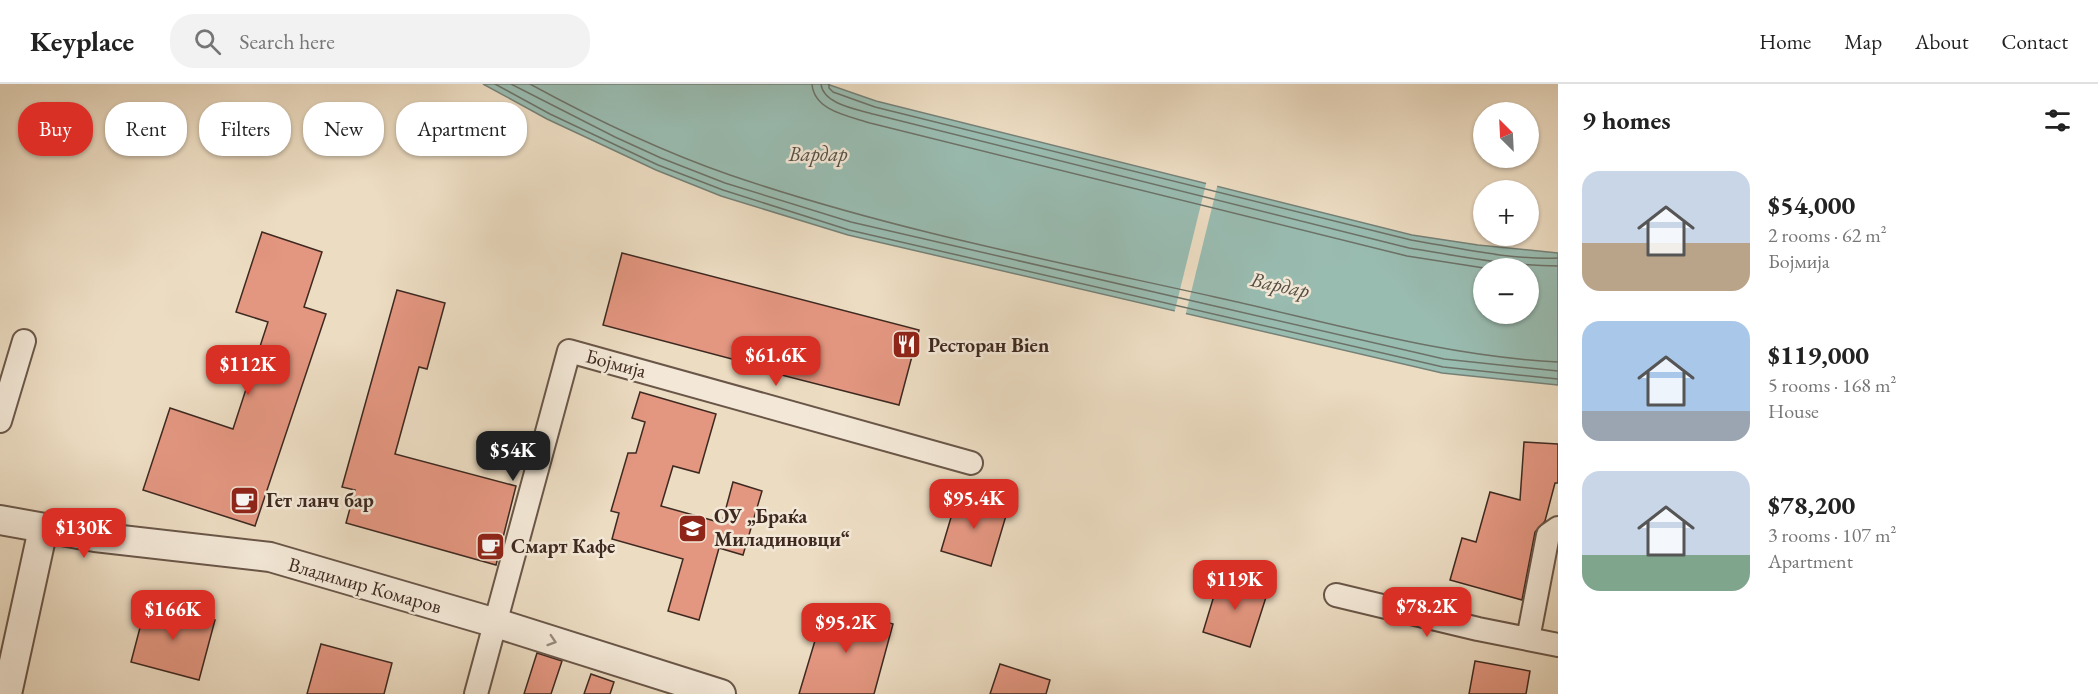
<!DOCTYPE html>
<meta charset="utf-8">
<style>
:root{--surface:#fff;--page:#f2f2f2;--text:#222;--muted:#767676;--line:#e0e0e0;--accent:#d93025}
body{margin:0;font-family:"EB Garamond",serif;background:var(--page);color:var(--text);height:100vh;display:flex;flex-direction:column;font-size:22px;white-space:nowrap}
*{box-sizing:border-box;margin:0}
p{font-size:20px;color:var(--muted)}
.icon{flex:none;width:33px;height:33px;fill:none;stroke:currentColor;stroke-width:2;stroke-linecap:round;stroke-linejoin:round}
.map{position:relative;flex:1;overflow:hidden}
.sheet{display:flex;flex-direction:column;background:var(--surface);width:540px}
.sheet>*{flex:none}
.hud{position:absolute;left:18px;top:18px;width:570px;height:54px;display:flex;gap:12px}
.needle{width:39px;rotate:336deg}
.fabs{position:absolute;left:1473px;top:18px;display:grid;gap:12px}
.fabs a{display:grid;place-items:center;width:66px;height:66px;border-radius:50%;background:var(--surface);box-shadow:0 2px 4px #0004;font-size:30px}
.price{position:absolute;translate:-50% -51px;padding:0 14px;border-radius:12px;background:var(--accent);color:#fff;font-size:20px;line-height:39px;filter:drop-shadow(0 2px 3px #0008)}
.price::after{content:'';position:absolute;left:50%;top:36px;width:18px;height:14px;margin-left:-9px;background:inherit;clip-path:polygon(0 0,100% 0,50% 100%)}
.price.active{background:#222;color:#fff}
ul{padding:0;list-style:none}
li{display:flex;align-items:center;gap:18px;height:150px;padding:0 24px}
li span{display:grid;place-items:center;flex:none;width:168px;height:120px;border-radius:18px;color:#555}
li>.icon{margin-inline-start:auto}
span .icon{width:72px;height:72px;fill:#fffc;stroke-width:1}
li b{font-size:26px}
h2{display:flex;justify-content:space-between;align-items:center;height:72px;padding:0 24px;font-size:26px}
.pill{padding:0 21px;border-radius:24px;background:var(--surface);box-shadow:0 2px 4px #0004;font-size:21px;line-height:54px}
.pill.active{background:var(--accent);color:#fff}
header{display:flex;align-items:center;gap:36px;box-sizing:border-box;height:84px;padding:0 30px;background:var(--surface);border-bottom:2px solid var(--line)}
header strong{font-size:28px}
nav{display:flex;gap:33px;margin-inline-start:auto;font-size:21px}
.search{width:420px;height:54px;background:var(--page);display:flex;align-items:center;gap:15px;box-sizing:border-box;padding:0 21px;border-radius:24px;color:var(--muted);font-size:22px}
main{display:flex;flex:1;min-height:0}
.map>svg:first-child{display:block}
</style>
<header>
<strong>Keyplace</strong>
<div class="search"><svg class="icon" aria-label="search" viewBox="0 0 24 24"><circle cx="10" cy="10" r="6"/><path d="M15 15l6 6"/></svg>Search here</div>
<nav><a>Home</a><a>Map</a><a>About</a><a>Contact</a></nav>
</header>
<main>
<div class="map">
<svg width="1558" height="610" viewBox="0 0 1558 610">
<rect width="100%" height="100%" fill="#ecdcc2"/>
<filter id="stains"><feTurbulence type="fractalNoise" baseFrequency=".00333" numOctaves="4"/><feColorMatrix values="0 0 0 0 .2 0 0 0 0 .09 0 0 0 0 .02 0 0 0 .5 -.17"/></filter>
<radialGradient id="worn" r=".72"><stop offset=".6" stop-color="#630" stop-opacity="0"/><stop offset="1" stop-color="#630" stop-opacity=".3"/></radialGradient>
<!-- water -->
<path fill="#99bcb1" stroke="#758177" stroke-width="1.5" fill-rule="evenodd" d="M483 0H827L876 17 1412 151 1478 161 1558 169V301L1442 289 848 151 721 112 656 86 547 35ZM1484 184H1528V230H1484Z"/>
<!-- pier -->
<path fill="#ecdcc2" d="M1207 96 1218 99 1185 233 1174 230Z"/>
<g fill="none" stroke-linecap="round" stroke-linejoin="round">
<!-- shore -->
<path stroke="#6c7268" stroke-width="1.5" d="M495 0 550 30 658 81 723 106 849 146 1443 283 1558 295
M511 0 615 53 661 74 725 99 851 138 1444 275 1558 287
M530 0C594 35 661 67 730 91 888 145 1053 177 1215 213 1329 238 1441 272 1558 278
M812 0C814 27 849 32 870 39L1407 172 1484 184
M821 0C823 20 856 25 873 30L1409 164C1458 172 1508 182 1558 182
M829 0V4L833 8 875 23 1411 156C1459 164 1509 176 1558 174"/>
</g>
<!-- building -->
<path fill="#e39680" stroke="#3e2920" stroke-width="1.5" d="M262 148 322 168 304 223 326 230 255 442 143 406 170 324 233 345 268 238 236 228Z
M622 169 919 246 899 321 750 283 751 280 603 241Z
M397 206 445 219 427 285 419 283 395 370 516 402 496 481 346 439 355 406 342 403Z
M640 308 716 330 699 389 673 382 661 422 722 439 733 398 762 407 743 471 719 464 699 536 668 527 683 475 612 455 619 429 611 427 628 369H636L645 338 632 334Z
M1524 358 1558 360V399H1555L1545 437 1535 448 1522 516 1450 496 1462 454 1476 458 1490 408 1520 416Z
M958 410 1008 425 991 482 941 467Z
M1220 492 1268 507 1250 563 1203 548Z
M147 517 215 536 199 596 131 578Z
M826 520 893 540 874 610H799Z
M321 560 392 579 384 610H307Z
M537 569 562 577 551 610H524Z
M1475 577 1530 587 1526 610H1469Z
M1000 580 1050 596 1046 610H990Z
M591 590 614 598 610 610H584Z"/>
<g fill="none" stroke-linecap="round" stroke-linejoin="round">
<defs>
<path id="minor" d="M0 337 24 257
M1336 511 1478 545 1558 561
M1528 555 1548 451 1558 444
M476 610 569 267 971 379"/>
<path id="tertiary" d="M0 436 95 453 270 473 496 539 721 610
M7 610 43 445"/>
</defs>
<!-- minor casing -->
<use href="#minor" stroke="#6a5648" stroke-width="26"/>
<!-- tertiary casing -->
<use href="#tertiary" stroke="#6a5648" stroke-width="32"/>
<!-- minor -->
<use href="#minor" stroke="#f3e8d7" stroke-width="22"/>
<!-- tertiary -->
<use href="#tertiary" stroke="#f3e8d7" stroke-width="28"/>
</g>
<!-- one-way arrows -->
<defs><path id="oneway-chevron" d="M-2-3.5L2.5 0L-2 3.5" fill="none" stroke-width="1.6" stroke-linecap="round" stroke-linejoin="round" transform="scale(1.5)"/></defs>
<use stroke="#98887c" href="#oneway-chevron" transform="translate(552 557) rotate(18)"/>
<!-- icons -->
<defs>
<symbol id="restaurant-square" viewBox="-11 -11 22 22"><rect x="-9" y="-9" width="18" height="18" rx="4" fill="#8f2418" stroke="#f3e8d7"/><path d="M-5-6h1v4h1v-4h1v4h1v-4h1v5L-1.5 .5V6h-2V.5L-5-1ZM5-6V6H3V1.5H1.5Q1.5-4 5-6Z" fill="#fff"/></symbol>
<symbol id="cafe-square" viewBox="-11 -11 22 22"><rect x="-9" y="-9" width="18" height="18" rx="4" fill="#8f2418" stroke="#f3e8d7"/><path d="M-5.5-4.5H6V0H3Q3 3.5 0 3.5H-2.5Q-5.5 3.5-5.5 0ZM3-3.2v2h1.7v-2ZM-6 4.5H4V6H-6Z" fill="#fff"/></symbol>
<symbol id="school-square" viewBox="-11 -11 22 22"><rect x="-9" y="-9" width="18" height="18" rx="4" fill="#8f2418" stroke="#f3e8d7"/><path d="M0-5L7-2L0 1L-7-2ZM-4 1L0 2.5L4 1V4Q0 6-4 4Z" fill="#fff"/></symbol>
</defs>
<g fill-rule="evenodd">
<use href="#restaurant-square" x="890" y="244" width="33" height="33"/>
<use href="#cafe-square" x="228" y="400" width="33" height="33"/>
<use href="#school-square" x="676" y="428" width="33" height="33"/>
<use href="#cafe-square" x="474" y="446" width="33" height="33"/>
</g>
<g text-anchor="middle" stroke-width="5" stroke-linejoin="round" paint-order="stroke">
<!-- poi labels -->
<g font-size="20" font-weight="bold" fill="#3e2920" stroke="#f3e8d7" text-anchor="start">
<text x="928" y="268">Ресторан Bien</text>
<text x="266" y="423">Гет ланч бар</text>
<text x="714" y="439">ОУ „Браќа<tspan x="714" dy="23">Миладиновци“</tspan></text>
<text x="511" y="469">Смарт Кафе</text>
</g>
<!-- street labels -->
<g font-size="20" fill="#3e2920" stroke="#f3e8d7">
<text transform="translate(616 279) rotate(15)" y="7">Бојмија</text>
<text transform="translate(365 501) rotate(16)" y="7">Владимир Комаров</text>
</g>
<!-- water labels -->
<g font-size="21" font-style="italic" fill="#554e44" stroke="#f3e8d7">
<text x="818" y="77">Вардар</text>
<text transform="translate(1280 201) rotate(12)" y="7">Вардар</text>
</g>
</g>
<rect width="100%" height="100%" filter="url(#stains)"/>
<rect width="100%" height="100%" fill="url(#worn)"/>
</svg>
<div class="fabs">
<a><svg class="needle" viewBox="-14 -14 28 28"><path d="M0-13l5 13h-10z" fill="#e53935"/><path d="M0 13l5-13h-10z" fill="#767676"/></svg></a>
<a>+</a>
<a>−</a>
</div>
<b class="price" style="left:776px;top:303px">$61.6K</b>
<b class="price" style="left:248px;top:312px">$112K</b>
<b class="price active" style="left:513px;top:398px">$54K</b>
<b class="price" style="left:974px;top:446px">$95.4K</b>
<b class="price" style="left:84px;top:475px">$130K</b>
<b class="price" style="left:1235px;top:527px">$119K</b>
<b class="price" style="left:1427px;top:554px">$78.2K</b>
<b class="price" style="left:173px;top:557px">$166K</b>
<b class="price" style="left:846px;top:570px">$95.2K</b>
<div class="hud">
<a class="pill active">Buy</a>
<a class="pill">Rent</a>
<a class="pill">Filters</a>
<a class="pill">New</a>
<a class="pill">Apartment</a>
</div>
</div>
<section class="sheet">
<h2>9 homes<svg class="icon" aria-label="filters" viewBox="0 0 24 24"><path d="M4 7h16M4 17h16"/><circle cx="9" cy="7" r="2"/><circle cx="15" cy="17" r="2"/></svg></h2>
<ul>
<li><span style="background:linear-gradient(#c9d6e8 60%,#b9a48a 0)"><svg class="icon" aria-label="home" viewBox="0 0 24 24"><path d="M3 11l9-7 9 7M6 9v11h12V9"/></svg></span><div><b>$54,000</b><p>2 rooms · 62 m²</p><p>Бојмија</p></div></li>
<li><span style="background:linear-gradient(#a9c7e8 75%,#9aa5b1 0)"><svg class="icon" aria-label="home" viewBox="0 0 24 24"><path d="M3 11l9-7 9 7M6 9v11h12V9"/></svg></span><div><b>$119,000</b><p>5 rooms · 168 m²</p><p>House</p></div></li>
<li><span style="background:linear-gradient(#c9d6e8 70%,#7fa58c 0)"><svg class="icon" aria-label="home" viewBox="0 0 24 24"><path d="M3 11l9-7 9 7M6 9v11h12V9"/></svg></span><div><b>$78,200</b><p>3 rooms · 107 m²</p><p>Apartment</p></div></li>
</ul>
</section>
</main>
